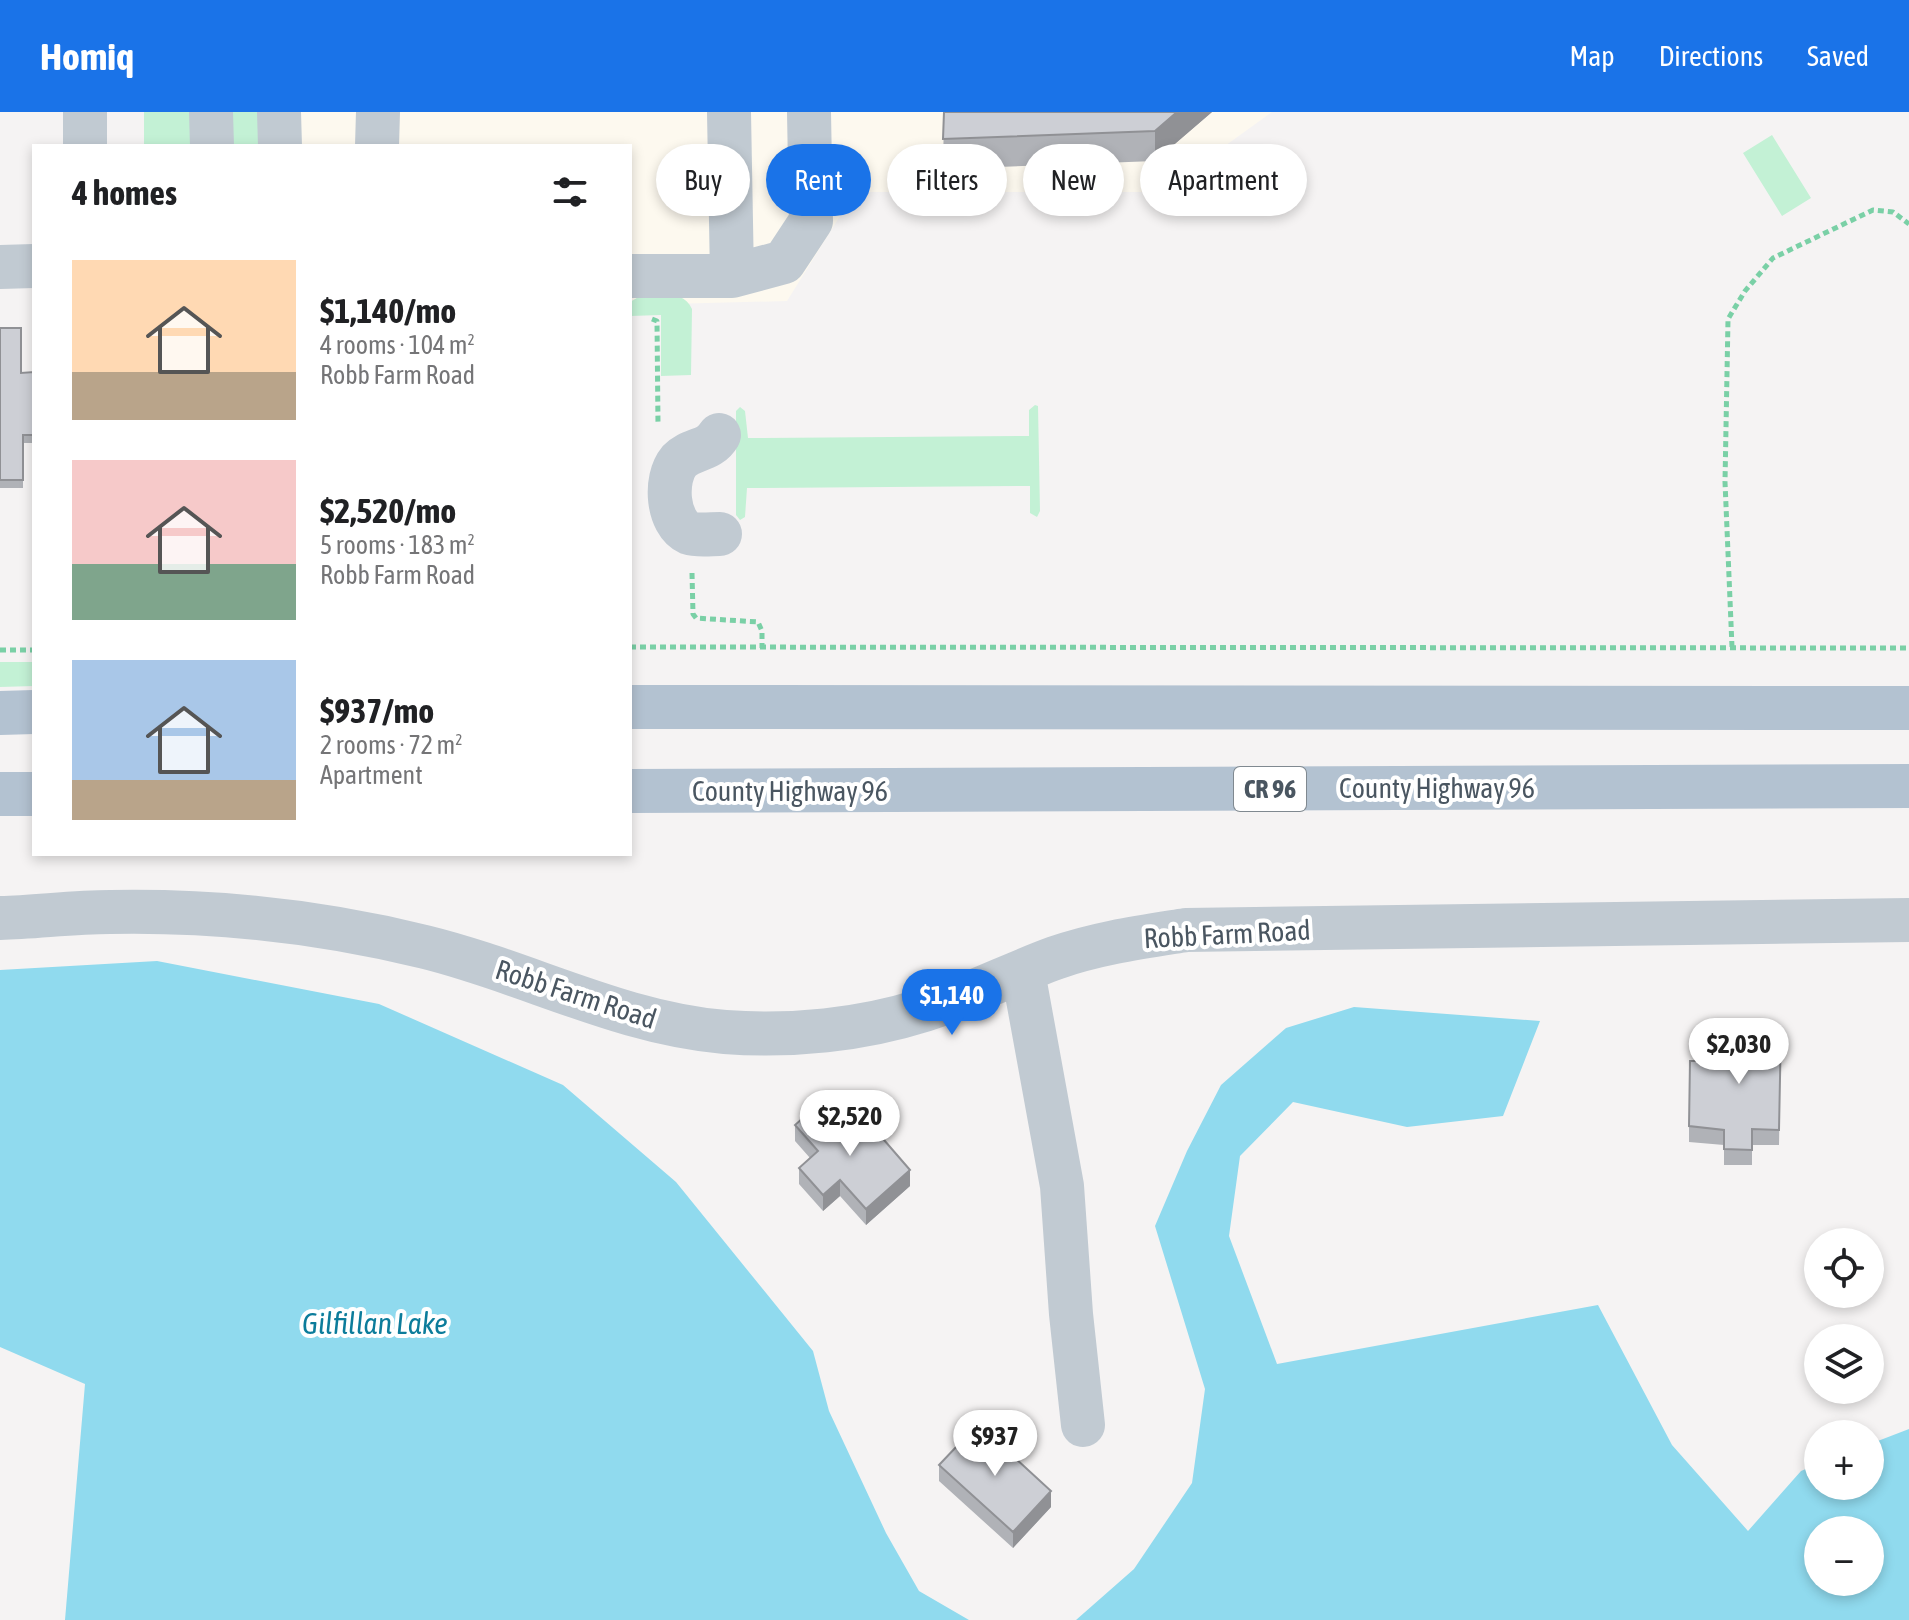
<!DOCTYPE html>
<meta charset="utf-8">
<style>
:root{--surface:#fff;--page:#f2f2f2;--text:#202124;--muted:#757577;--accent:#1a73e8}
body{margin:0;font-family:"Asap Condensed",sans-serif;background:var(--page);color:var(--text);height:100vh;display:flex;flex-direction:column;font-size:30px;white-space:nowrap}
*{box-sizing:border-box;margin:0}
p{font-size:26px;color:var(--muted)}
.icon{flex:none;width:44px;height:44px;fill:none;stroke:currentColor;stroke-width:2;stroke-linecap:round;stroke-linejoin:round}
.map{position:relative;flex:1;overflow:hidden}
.details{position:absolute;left:32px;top:32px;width:600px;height:712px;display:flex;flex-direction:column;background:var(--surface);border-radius:0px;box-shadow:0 4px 12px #0003}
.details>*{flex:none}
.guide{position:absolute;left:656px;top:32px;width:760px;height:72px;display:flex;gap:16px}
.buttons{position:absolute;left:1804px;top:1116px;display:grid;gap:16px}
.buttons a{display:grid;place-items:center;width:80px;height:80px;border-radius:50%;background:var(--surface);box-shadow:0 4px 12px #0003;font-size:40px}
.price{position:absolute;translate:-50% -68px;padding:0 18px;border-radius:28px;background:#fff;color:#222;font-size:26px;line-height:52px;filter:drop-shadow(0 2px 4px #0008)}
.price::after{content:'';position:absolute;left:50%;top:48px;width:24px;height:18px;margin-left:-12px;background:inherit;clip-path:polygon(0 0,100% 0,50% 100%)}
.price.selected{background:var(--accent);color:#fff}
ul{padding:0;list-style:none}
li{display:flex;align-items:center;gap:24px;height:200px;padding:0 40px}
li span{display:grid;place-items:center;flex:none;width:224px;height:160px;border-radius:0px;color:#555}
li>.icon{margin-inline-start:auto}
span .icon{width:96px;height:96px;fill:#fffc;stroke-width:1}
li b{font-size:34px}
h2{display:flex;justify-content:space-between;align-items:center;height:96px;padding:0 40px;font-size:34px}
.pill{padding:0 28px;border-radius:36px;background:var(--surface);box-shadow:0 4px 12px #0003;font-size:28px;line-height:72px}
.pill.selected{background:var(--accent);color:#fff}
header{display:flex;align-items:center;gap:48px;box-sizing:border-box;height:112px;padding:0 40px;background:var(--accent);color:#fff}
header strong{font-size:38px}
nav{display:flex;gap:44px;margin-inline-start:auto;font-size:28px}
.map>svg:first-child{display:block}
</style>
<header>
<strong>Homiq</strong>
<nav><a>Map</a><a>Directions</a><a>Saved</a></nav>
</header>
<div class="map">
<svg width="1909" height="1508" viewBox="0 0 1909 1508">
<rect width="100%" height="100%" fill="#f5f3f3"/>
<!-- commercial -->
<path fill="#fdf9ef" d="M283 0H1272L1161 80H855L787 189 630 193V34H283Z"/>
<!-- green -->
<path fill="#c3f1d5" d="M144 0H193V34H144Z
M228 0H259V34H228Z
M1772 23 1811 86 1782 104 1743 41Z
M642 183C661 183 683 177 692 197L691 263 661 264V203L630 204V190Z
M1035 293 1038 294 1040 399 1037 405 1030 401V374L747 376 745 405 740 408 736 403V299L740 295 745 299 748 326 1029 324V298Z
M0 550H34V574L0 575Z"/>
<!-- water -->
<path fill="#90daee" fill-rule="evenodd" d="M157 849 379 892 563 973 676 1070 813 1239 829 1299 886 1421 919 1479 969 1508H65L85 1272 0 1235V858Z
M1354 895 1540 909 1503 1004 1407 1015 1293 990 1240 1044 1229 1124 1277 1252 1598 1193 1672 1333 1748 1419 1801 1359 1818 1352V1374H1870V1332L1909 1317V1508H1076L1134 1457 1192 1371 1205 1277 1155 1114 1187 1039 1221 973 1286 916ZM1818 1418H1870V1470H1818Z"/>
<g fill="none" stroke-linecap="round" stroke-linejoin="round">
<!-- path -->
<path stroke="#7ad0a6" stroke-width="5" stroke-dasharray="6 4" stroke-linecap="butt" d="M652 207 657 209 658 313
M692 461 693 502 696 506 758 510 762 519V536
M630 535 1909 536
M1732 535 1725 370 1728 207 1745 179 1773 146 1873 98 1893 100 1909 112
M0 538H34"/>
<!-- minor -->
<path stroke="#c1cad2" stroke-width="44" d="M211 0 212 34
M279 0 280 34
M729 0 732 164
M85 34V0
M377 34 378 0
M0 155 34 154
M630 164H732L784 150 811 109 809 0
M719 323C709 340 691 336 679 349 664 367 667 411 689 421 698 424 711 422 720 422
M0 806C37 805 73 800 110 800 215 798 323 810 425 835 527 860 619 911 725 920 791 925 861 918 924 898 969 884 1011 862 1055 846 1098 831 1142 825 1186 818L1909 808
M1023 860 1062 1074 1071 1202 1083 1313"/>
<!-- major -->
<path stroke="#b3c2d1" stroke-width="44" d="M630 595 1909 596
M0 601 34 600
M630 679 1909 674
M0 682H34"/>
</g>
<!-- wall -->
<path fill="#b0b2b7" d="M944 0H1212L1155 49 943 57Z
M0 216 21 261 34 260V331H23V376H0Z
M1781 915 1779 1033H1752V1053H1724V1033L1689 1030V1014L1725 949Z
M824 1011 910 1074 866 1113 840 1084 823 1099 799 1072V1056L810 1046 795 1029V1013Z
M939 1353 1051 1395 1013 1436 939 1369Z"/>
<!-- shaded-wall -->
<path fill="#909195" d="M1177 0H1212L1155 49V19Z
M910 1058V1074L866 1113V1097Z
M840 1068V1084L823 1099V1083Z
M1051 1379V1395L1013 1436V1420Z"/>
<!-- building -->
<path fill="#cdcfd5" stroke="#909195" stroke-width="2" d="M944 0H1177L1155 19 943 27Z
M0 216H21V261L34 260V323H23V368H0Z
M1726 913 1781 915 1779 1018 1752 1017V1038L1724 1037V1018L1689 1014 1690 949H1725Z
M843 995 872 1027 878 1021 910 1058 866 1097 840 1068 823 1083 799 1056 818 1039 795 1013 812 998 824 1011Z
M978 1312 1051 1379 1013 1420 939 1353Z"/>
<g text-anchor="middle" stroke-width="8" stroke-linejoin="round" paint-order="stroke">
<!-- shield labels -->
<rect fill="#fff" stroke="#808990" stroke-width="2" x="1234" y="655" width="72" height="44" rx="6"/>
<g font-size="26" font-weight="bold" fill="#4a5661">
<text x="1270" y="686">CR 96</text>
</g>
<!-- street labels -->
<g font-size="28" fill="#4a5661" stroke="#fff">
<text x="1437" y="686">County Highway 96</text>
<text x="790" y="689">County Highway 96</text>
<text transform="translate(1227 822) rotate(-3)" y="10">Robb Farm Road</text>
<text transform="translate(576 882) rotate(18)" y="10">Robb Farm Road</text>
</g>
<!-- water labels -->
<g font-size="30" font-style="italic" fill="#0c7c9b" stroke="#fff">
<text x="375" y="1222">Gilfillan Lake</text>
</g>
</g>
</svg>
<div class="buttons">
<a><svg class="icon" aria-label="locate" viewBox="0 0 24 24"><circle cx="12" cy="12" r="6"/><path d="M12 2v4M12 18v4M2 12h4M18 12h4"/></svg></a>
<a><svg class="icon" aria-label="layers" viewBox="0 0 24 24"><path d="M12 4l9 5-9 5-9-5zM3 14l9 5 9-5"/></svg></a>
<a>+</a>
<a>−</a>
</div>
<b class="price selected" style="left:952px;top:925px">$1,140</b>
<b class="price" style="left:1739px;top:974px">$2,030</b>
<b class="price" style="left:850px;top:1046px">$2,520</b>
<b class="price" style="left:995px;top:1366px">$937</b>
<div class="guide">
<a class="pill">Buy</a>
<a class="pill selected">Rent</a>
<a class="pill">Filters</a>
<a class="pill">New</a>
<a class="pill">Apartment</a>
</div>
<section class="details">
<h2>4 homes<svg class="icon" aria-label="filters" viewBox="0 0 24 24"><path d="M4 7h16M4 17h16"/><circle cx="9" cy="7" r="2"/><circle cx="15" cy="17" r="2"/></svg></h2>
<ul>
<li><span style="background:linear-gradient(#ffd9b3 70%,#b9a48a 0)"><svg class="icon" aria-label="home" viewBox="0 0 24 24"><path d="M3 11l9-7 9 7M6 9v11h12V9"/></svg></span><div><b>$1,140/mo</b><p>4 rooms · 104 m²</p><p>Robb Farm Road</p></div></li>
<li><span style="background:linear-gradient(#f6c9c9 65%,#7fa58c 0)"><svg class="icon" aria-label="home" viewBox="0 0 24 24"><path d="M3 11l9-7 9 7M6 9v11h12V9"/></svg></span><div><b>$2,520/mo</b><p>5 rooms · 183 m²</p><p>Robb Farm Road</p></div></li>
<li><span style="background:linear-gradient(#a9c7e8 75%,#b9a48a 0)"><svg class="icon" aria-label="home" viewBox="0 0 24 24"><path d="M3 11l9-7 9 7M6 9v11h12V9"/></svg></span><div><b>$937/mo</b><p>2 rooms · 72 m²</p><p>Apartment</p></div></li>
</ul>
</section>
</div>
